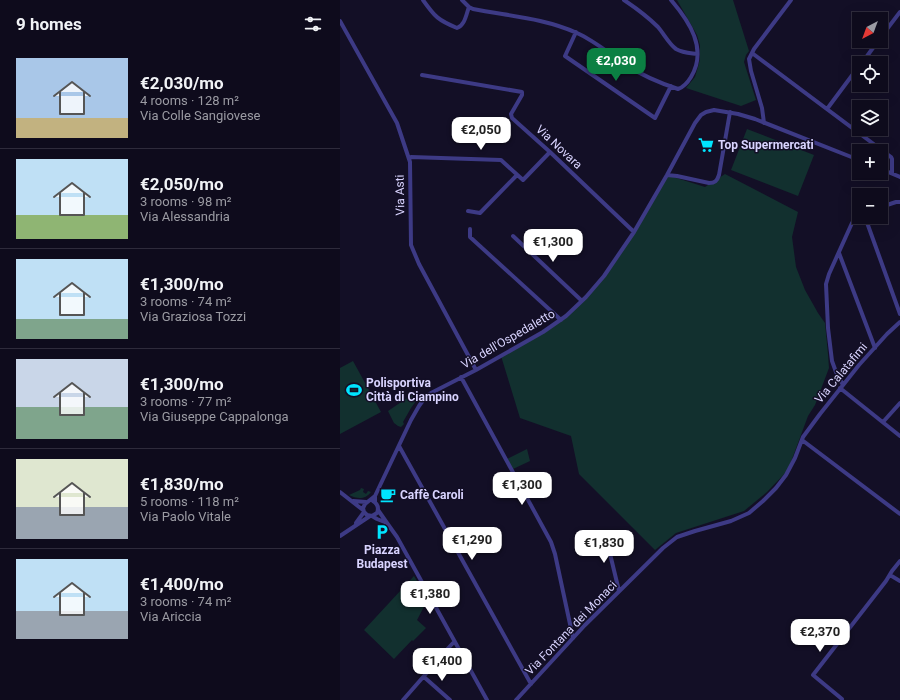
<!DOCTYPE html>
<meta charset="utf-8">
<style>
:root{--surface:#0e0b1c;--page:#171425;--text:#f1f3f6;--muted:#9b9ba3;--line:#2e2b3b;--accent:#0b8043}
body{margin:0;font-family:Roboto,sans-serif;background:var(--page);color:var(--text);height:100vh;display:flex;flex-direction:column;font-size:15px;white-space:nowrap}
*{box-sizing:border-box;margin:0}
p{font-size:13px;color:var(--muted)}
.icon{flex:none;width:22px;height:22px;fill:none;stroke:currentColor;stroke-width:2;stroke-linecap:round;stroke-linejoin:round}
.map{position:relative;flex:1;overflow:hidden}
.sheet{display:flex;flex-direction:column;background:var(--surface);width:340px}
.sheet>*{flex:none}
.needle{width:26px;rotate:221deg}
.buttons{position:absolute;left:512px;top:12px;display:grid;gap:8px}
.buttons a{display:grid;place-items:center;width:36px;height:36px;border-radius:0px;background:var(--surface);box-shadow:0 4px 16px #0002,0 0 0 1px var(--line);font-size:20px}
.price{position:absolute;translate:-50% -34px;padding:0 9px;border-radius:8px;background:#fff;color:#222;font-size:13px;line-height:26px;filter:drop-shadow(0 1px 2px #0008)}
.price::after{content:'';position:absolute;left:50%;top:24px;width:12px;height:9px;margin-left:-6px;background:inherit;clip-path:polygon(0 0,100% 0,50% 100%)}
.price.current{background:var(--accent);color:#fff}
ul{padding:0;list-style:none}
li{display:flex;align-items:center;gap:12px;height:100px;padding:0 16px}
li+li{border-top:1px solid var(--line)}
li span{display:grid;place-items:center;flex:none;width:112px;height:80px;border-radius:0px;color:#555}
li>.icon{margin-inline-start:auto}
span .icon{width:48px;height:48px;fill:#fffc;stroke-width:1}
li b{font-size:17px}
h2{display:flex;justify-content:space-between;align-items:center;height:48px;padding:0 16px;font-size:17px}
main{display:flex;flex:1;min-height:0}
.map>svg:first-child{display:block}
</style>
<main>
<section class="sheet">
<h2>9 homes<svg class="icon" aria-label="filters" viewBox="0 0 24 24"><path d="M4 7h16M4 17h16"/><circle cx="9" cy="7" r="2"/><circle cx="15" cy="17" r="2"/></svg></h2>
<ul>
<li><span style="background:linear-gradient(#a9c7e8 75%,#c2b280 0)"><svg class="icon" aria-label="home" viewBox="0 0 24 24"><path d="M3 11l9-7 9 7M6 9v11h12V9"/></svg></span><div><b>€2,030/mo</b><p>4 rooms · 128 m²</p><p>Via Colle Sangiovese</p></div></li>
<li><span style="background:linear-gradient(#bfe0f5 70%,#8fb573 0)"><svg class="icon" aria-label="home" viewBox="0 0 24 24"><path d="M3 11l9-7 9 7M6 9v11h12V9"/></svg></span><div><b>€2,050/mo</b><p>3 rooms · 98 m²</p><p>Via Alessandria</p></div></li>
<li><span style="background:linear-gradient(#bfe0f5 75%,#7fa58c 0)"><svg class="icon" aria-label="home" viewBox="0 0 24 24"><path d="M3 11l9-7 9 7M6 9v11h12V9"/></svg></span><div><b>€1,300/mo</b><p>3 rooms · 74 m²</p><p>Via Graziosa Tozzi</p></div></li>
<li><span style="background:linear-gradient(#c9d6e8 60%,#7fa58c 0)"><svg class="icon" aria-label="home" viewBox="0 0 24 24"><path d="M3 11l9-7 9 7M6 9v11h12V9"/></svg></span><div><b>€1,300/mo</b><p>3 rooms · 77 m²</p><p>Via Giuseppe Cappalonga</p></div></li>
<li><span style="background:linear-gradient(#dfe7d0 60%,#9aa5b1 0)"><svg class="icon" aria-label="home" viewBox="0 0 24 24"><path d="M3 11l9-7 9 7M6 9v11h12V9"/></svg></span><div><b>€1,830/mo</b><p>5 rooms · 118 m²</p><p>Via Paolo Vitale</p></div></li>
<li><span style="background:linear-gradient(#bfe0f5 65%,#9aa5b1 0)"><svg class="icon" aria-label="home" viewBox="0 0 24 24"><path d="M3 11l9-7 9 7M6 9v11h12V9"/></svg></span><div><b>€1,400/mo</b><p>3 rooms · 74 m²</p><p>Via Ariccia</p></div></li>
</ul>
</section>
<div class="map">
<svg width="560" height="700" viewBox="0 0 560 700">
<rect width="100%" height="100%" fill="#130f26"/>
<!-- green -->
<path fill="#12302f" d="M337 0H393L409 51 406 55 404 62 416 100 401 106 346 88 355 77 358 67 360 59V45L357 35Z
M407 129 474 155 458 196 391 170Z
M385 174 458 212 452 237 456 267 465 290 478 313 485 323 488 354 489 368 475 405 468 416 448 470 427 492 404 511 336 533 315 550 239 474 231 436 180 418 161 356 221 320 246 297 282 251 327 175 365 187Z
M13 361 41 412 0 434V368Z
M76 392 79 397 71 408 63 422 64 424 61 427 58 426 54 423 48 411Z
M187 449 190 461 173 469 167 459Z
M21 488 24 489 23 492 26 494 28 491 31 492C25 500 17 499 9 495L20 490Z
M74 576 88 599 77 620 86 628 73 641 72 640 54 659 24 630Z"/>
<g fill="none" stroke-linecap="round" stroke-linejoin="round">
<!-- minor -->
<path stroke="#3d3a85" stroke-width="4" d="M83 0C95 17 98 20 117 28 125 25 126 15 129 7
M122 0 129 7 133 9C168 16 204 18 237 33 255 41 271 55 288 66 303 76 320 83 338 89 344 87 348 82 351 77 368 49 349 21 331 0
M284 0C296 8 308 17 318 27 324 34 329 44 336 49 343 53 350 53 357 54
M0 21 57 123 70 162 71 245 79 264 136 370
M236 32 225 56 315 118 331 86
M541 37 560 12
M412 53 551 157 552 159V173
M522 63 538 41
M82 75 182 92V95L171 114 172 118 210 152 294 232
M487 109 519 66
M424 123 422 108 411 71 409 59 414 49 451 0
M69 159 71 157 161 160 183 180 210 152
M541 169 560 177
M327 175 337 176 369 183C375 183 377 181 379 175L390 112
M541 207 556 202H560
M128 211 140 213 177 175
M525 217 560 314
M130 229V237L221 320
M173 236 242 301
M499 253 535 348
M121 377 211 542 215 554 233 638
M503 385 496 372 492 361 488 328 486 284 489 274 512 223 516 218 519 215
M500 388 560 436
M543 422 560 403
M462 440 560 514
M59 446 191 684
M0 492 23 510
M35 496 25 504 23 508 24 512 27 515 32 516 37 519 47 523
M13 501 26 502
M35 502V496L71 420 79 406 84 399 91 393 136 370 203 332 226 316 246 297 264 276 294 232 327 175 355 123 361 115 366 112 374 110 398 114 415 119 519 160
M38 510 47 523 57 537 147 700
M32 516 37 513C39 508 38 504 33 501
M16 523 24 512
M265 533 279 591
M0 536 30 516
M550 575 560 581
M84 677 110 700
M502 699 473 675 546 581 552 571 560 561
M63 700 98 660 100 657 113 643
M176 700 245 625 323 548 337 537 355 531 391 521 409 513 423 501 436 488 446 475 455 458 463 437 480 414 519 365 547 334 560 322"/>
</g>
<!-- icons -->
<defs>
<symbol id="supermarket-bare" viewBox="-9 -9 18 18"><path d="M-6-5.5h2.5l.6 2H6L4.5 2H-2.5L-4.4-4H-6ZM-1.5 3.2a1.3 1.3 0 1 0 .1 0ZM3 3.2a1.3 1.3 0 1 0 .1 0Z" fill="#00e5ff" stroke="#130f26" stroke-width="2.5" paint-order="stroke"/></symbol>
<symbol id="stadium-bare" viewBox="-9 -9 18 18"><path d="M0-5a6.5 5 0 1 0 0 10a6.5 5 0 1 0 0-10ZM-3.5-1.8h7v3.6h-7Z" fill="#00e5ff" stroke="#130f26" stroke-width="2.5" paint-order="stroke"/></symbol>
<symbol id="cafe-bare" viewBox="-9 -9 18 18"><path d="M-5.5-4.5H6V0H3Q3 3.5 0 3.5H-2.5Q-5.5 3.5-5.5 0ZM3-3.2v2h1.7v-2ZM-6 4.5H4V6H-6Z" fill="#00e5ff" stroke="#130f26" stroke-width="2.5" paint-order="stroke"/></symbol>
<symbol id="parking-bare" viewBox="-9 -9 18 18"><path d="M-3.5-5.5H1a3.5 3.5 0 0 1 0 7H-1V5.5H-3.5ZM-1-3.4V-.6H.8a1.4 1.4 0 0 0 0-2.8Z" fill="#00e5ff" stroke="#130f26" stroke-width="2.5" paint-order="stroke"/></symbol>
</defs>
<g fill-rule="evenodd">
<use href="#supermarket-bare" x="355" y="134" width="22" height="22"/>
<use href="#stadium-bare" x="3" y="379" width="22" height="22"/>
<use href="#cafe-bare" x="37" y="484" width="22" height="22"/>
<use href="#parking-bare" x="31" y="521" width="22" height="22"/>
</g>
<g text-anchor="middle" stroke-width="3" stroke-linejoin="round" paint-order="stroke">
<!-- poi labels -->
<g font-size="12" font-weight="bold" fill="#d9d4ff" stroke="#130f26" text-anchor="start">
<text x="378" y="149">Top Supermercati</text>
<text x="26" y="387">Polisportiva<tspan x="26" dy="14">Città di Ciampino</tspan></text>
<text x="60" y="499">Caffè Caroli</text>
<text x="42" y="554" text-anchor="middle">Piazza<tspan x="42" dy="14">Budapest</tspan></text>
</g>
<!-- street labels -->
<g font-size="12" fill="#d9d4ff" stroke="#130f26">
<text transform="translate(219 147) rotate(43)" y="4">Via Novara</text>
<text transform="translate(60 195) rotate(-91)" y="4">Via Asti</text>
<text transform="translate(168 339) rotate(-30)" y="4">Via dell'Ospedaletto</text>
<text transform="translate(501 373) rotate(-50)" y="4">Via Calatafimi</text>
<text transform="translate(231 628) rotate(-46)" y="4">Via Fontana dei Monaci</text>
</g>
</g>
</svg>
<div class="buttons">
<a><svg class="needle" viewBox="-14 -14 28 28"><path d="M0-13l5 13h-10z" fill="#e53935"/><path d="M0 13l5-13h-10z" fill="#9b9ba3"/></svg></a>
<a><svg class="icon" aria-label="locate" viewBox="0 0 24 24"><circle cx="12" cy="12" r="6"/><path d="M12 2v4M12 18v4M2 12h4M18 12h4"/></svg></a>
<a><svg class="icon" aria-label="layers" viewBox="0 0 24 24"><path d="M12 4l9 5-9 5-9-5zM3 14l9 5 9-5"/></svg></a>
<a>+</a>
<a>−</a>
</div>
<b class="price current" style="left:276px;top:82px">€2,030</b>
<b class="price" style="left:141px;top:151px">€2,050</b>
<b class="price" style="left:213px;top:263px">€1,300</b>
<b class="price" style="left:182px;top:506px">€1,300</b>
<b class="price" style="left:132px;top:561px">€1,290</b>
<b class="price" style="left:264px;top:564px">€1,830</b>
<b class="price" style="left:90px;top:615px">€1,380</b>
<b class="price" style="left:480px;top:653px">€2,370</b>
<b class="price" style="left:102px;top:682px">€1,400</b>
</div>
</main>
